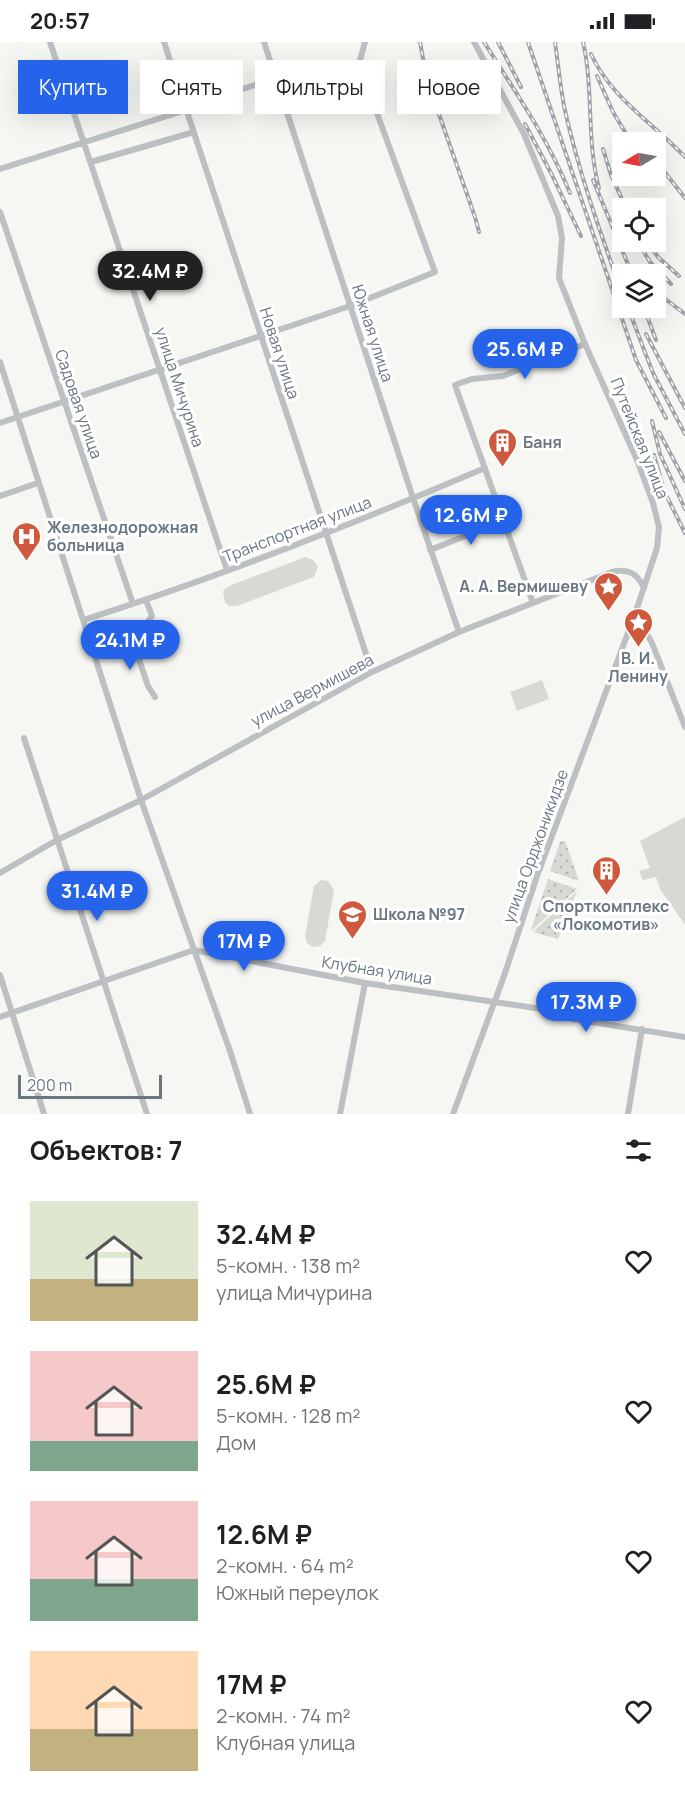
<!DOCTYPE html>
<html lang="ru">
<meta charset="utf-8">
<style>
:root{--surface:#fff;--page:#f2f2f2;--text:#202124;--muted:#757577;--accent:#2563eb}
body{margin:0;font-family:Manrope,sans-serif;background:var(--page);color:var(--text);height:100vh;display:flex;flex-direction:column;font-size:22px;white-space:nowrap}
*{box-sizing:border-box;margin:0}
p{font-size:20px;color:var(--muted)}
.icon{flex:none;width:33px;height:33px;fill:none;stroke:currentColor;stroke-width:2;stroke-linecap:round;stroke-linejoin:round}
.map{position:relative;height:1072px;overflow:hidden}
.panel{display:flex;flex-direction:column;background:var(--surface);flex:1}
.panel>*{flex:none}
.banner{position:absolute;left:18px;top:18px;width:650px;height:54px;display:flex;gap:12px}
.needle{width:39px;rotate:260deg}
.fabs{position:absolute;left:612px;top:90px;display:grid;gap:12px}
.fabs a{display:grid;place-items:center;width:54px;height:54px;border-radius:0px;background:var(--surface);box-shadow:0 6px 24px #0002;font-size:30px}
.scale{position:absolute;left:18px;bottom:15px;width:144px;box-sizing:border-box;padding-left:6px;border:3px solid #697781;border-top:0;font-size:16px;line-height:21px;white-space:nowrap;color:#697781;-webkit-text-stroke:4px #fff;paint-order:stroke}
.price{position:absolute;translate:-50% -51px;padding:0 14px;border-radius:21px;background:var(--accent);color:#fff;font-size:20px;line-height:39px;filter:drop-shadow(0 2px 3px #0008)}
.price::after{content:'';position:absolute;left:50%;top:36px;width:18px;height:14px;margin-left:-9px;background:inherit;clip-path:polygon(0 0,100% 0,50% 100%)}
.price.active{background:#222;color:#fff}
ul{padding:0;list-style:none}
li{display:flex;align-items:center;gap:18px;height:150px;padding:0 30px}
li span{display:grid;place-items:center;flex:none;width:168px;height:120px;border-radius:0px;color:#555}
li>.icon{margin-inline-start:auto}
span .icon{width:72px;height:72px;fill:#fffc;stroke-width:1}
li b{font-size:26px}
h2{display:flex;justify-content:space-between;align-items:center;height:72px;padding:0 30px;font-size:26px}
.pill{padding:0 21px;border-radius:0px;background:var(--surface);box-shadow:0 6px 24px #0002;font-size:21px;line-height:54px}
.pill.active{background:var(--accent);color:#fff}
.status{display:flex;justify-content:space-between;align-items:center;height:42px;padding:0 30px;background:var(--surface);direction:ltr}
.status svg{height:16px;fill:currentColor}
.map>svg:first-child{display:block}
</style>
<div class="status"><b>20:57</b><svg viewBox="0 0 49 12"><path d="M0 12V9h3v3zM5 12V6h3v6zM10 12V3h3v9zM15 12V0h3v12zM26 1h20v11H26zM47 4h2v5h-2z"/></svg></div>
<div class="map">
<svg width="685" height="1072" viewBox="0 0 685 1072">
<defs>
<pattern id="grass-dots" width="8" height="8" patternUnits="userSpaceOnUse" patternTransform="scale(1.5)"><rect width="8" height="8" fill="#d6dad3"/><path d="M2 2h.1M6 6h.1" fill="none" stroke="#b2b6b1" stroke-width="1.8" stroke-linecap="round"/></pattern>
</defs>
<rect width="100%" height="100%" fill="#f6f6f3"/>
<!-- grass -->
<path fill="url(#grass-dots)" d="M562 799H565L579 839 550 829 560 800Z
M548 837 577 847 531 889V888Z
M577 849 558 897 533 890Z"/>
<!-- garden -->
<path fill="#d6dad3" d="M306 515 313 518 318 524 314 535 237 564H229L225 560 223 549 229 544Z
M542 638 549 657 517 669 510 650Z
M685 775V883L660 847 656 835 643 838 639 829 650 826 640 799Z
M321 838 328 839 334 848 325 899 320 904 313 905 307 901 305 894 314 844Z"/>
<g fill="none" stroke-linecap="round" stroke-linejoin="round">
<!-- minor -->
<path stroke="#bcc0c3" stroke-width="6" d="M50 0 227 528
M164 0 372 630
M264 0 413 456 459 590
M91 120 194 90
M0 127 183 69 186 66 306 26 328 27 359 22
M0 170 133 562
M0 320 141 758 230 1009 250 1072
M0 381 350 264 435 230 359 22 365 0
M0 454 38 441
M430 508 503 479
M533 561 455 343 472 337 503 334 585 302
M635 572 652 601 685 685
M83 578C220 535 353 482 485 426
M130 591 148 644 155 655
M91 603 151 585 149 578 152 574 146 558
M24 696 147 1072
M0 831 57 798 141 758 372 630 459 590 612 530C628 526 637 531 644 546
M0 933 44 1072
M0 975 194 908 365 941 569 971 573 977 685 995
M340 1072 365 941
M453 1072 504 934 537 834 635 572 657 506 659 485 653 461 637 418 585 302 559 236 562 196 558 174 524 92 474 0
M628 1072 642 987"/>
<defs>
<path id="rail" d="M420 0 427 38 475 175 479 190
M484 0C516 51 547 95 570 151
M498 0 521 45
M528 0 636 318 666 376
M555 0C558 21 560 43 564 64 578 128 600 190 622 251
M583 0C594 48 586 98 599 146
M591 12C611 56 653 81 685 115
M597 34 613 70 631 100
M525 82 552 133 581 194
M603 107 611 133 626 166
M656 119 685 156
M593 138 632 232
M638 200 650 220 671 242
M647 200 658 215 679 234
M656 250 685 272
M628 266 653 331 685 392
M644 266 656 298
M646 292 685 366
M652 379 660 412 685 467
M659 390 685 439
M654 413 665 451 685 491"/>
</defs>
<!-- rail casing -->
<use href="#rail" stroke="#9ea4a9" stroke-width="4"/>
<!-- rail -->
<use href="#rail" stroke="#fff" stroke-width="1.5" stroke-dasharray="4.5" stroke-linecap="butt"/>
</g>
<!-- icons -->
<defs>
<symbol id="building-pin" viewBox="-11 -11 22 30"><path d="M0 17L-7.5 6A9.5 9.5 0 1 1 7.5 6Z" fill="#ce593c" stroke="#fff"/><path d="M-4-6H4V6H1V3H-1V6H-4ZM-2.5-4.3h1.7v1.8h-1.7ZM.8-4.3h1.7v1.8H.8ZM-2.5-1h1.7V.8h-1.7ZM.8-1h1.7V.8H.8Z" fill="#fff"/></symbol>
<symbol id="hospital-pin" viewBox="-11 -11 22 30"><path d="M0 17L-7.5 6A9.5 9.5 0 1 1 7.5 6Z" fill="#ce593c" stroke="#fff"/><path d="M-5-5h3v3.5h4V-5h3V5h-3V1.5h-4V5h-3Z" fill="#fff"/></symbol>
<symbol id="sight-pin" viewBox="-11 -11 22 30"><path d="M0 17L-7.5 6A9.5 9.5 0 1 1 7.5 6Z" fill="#ce593c" stroke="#fff"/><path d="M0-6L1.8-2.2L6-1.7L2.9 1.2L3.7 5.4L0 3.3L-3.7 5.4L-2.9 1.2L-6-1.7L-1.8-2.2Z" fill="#fff"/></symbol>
<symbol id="school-pin" viewBox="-11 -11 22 30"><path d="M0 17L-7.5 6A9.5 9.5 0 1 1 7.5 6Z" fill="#ce593c" stroke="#fff"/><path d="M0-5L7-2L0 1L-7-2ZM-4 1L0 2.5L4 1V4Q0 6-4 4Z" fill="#fff"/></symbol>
</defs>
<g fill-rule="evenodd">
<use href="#building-pin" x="486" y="384" width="33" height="45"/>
<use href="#hospital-pin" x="10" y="478" width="33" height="45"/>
<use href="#sight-pin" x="592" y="528" width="33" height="45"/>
<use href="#sight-pin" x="622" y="564" width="33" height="45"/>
<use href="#building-pin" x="590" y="812" width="33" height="45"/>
<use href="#school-pin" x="336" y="856" width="33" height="45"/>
</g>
<g text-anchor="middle" stroke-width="6" stroke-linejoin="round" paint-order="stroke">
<!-- street labels -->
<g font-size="16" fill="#697781" stroke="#fff">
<text transform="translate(373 291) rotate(72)" y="6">Южная улица</text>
<text transform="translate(280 311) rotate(72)" y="6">Новая улица</text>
<text transform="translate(180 345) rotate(72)" y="6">улица Мичурина</text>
<text transform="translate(79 362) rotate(71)" y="6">Садовая улица</text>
<text transform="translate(640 396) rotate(68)" y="6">Путейская улица</text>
<text transform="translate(297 487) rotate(-21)" y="6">Транспортная улица</text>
<text transform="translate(312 648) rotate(-28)" y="6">улица Вермишева</text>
<text transform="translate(535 804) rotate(-70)" y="6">улица Орджоникидзе</text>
<text transform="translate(377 928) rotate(9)" y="6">Клубная улица</text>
</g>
<!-- poi labels -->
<g font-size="16" font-weight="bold" fill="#697781" stroke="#fff" text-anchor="start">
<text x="523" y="406">Баня</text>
<text x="47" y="491">Железнодорожная<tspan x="47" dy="18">больница</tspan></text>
<text x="588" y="550" text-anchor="end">А. А. Вермишеву</text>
<text x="638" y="622" text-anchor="middle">В. И.<tspan x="638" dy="18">Ленину</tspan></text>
<text x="606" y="870" text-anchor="middle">Спорткомплекс<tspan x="606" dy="18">«Локомотив»</tspan></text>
<text x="373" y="878">Школа №97</text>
</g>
</g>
</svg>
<div class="fabs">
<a><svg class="needle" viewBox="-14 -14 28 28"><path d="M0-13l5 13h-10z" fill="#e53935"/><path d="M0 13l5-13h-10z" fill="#757577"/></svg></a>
<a><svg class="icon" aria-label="locate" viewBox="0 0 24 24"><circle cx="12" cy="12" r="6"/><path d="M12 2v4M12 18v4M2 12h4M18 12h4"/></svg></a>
<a><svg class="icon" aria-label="layers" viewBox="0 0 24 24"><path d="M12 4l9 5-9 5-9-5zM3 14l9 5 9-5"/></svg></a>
</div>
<div class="scale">200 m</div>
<b class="price active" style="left:150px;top:260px">32.4M ₽</b>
<b class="price" style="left:525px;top:338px">25.6M ₽</b>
<b class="price" style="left:471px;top:504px">12.6M ₽</b>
<b class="price" style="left:130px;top:629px">24.1M ₽</b>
<b class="price" style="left:97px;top:880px">31.4M ₽</b>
<b class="price" style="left:244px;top:930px">17M ₽</b>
<b class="price" style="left:586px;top:991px">17.3M ₽</b>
<div class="banner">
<a class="pill active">Купить</a>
<a class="pill">Снять</a>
<a class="pill">Фильтры</a>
<a class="pill">Новое</a>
</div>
</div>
<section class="panel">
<h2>Объектов: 7<svg class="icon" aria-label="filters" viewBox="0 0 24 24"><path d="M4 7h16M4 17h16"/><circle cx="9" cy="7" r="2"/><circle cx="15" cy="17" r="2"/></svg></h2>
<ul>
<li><span style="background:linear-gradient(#dfe7d0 65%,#c2b280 0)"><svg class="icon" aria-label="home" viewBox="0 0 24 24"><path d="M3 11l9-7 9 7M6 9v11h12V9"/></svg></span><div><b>32.4M ₽</b><p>5-комн. · 138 m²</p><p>улица Мичурина</p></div><svg class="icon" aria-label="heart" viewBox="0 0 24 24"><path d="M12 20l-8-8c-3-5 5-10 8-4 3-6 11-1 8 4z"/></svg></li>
<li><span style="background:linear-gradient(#f6c9c9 75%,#7fa58c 0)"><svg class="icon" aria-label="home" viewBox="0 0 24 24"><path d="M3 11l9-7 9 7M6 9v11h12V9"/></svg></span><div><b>25.6M ₽</b><p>5-комн. · 128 m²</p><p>Дом</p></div><svg class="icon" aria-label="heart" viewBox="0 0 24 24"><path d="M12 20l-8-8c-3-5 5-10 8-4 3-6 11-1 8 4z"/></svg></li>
<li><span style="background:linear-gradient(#f6c9c9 65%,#7fa58c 0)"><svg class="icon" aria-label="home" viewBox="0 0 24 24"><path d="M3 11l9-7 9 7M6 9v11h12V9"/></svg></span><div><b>12.6M ₽</b><p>2-комн. · 64 m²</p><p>Южный переулок</p></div><svg class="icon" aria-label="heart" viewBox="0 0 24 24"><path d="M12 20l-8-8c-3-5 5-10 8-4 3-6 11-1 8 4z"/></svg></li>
<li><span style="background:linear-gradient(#ffd9b3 65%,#c2b280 0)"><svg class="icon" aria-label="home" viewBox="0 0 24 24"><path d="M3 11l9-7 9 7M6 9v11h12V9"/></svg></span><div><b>17M ₽</b><p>2-комн. · 74 m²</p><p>Клубная улица</p></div><svg class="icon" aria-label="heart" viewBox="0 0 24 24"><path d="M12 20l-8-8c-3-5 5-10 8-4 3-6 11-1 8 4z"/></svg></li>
</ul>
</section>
